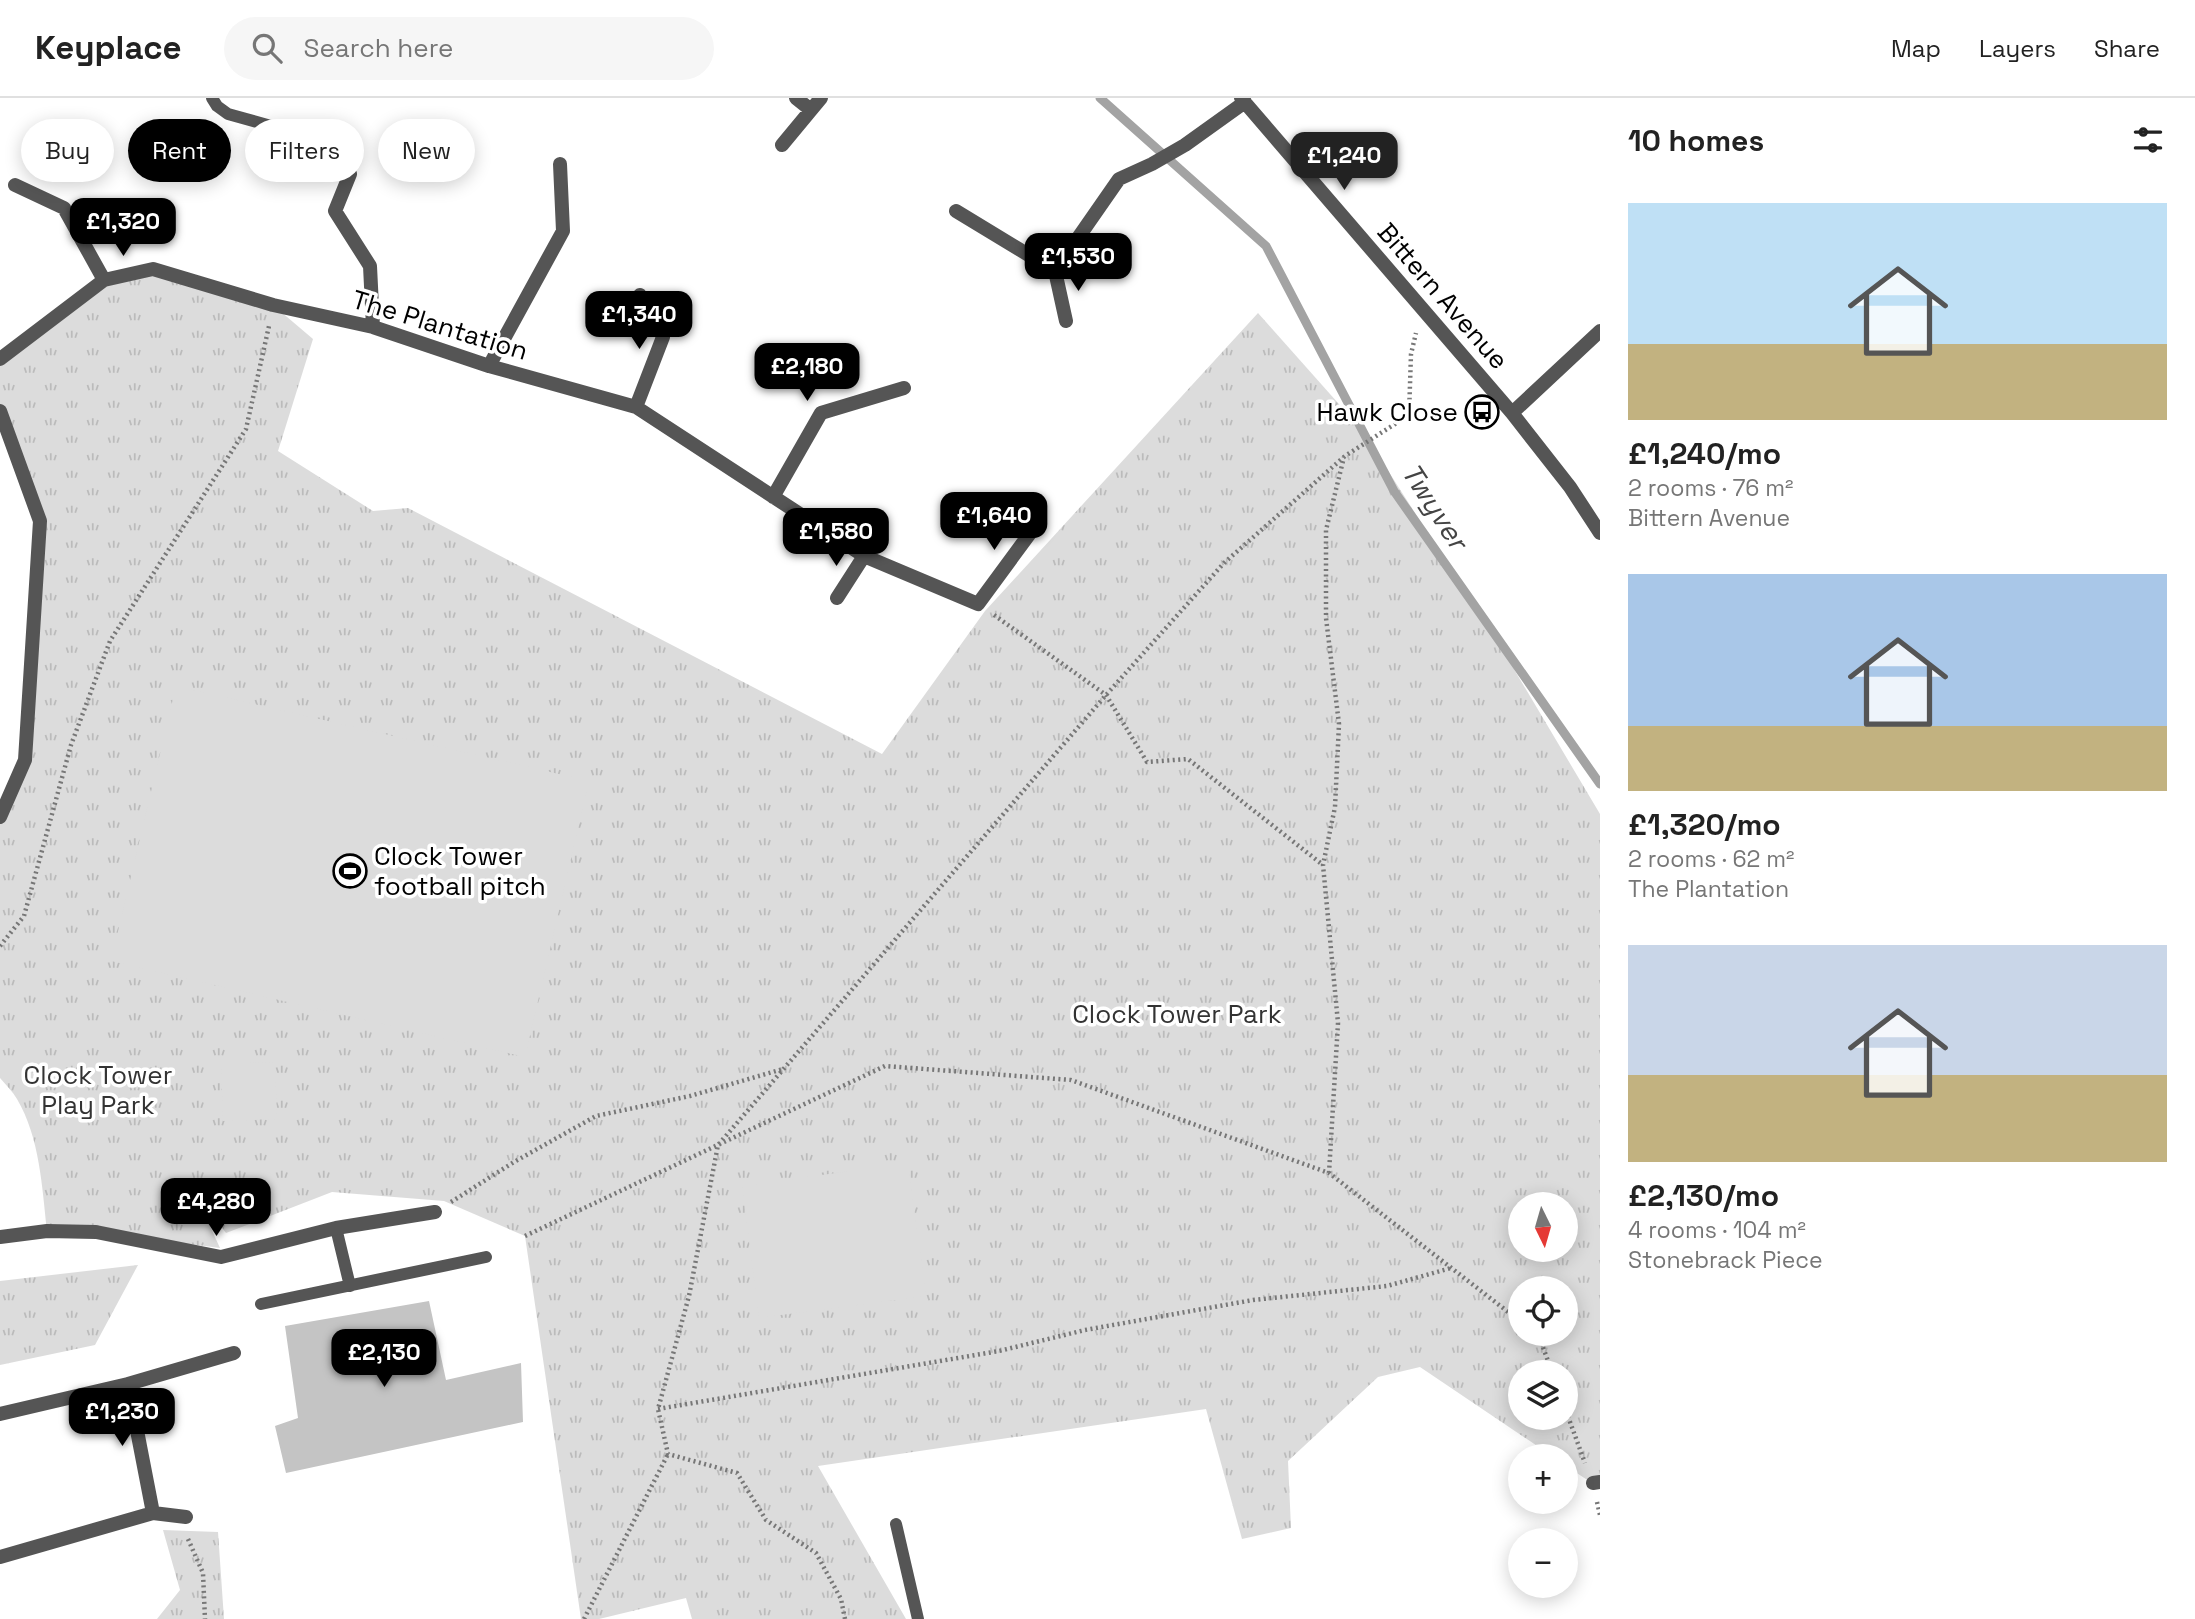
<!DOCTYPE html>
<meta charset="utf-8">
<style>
:root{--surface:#fff;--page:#f6f6f6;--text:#222;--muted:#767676;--line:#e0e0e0;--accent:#000}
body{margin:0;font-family:"Space Grotesk",sans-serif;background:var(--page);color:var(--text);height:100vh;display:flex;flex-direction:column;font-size:26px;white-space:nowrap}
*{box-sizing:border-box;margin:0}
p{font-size:23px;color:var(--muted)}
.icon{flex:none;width:38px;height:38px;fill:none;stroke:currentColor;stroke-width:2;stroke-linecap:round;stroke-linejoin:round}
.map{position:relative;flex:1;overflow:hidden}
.sheet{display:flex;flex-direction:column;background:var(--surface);width:595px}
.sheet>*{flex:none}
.banner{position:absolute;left:21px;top:21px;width:665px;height:63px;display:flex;gap:14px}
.needle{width:46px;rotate:175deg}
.tools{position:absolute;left:1508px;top:1094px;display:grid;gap:14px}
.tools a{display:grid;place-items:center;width:70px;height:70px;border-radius:50%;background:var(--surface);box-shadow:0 4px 18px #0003;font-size:35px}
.price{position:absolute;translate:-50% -60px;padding:0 16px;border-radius:14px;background:var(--accent);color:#fff;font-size:23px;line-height:46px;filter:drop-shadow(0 2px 4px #0008)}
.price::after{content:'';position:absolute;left:50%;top:42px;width:21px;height:16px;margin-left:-10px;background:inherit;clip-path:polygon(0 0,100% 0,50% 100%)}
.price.current{background:#222;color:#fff}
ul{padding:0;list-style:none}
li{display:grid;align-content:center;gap:14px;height:371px;padding:0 28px}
li span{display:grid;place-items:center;height:217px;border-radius:0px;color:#555}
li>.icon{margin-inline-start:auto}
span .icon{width:126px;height:126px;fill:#fffc;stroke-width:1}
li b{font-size:30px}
h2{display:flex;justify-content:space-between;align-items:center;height:84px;padding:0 28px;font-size:30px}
.pill{padding:0 24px;border-radius:32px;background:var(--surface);box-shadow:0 4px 18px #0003;font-size:24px;line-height:63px}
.pill.current{background:var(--accent);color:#fff}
header{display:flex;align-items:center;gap:42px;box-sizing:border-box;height:98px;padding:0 35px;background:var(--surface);border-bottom:2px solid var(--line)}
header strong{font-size:33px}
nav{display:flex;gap:38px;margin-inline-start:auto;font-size:24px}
.search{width:490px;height:63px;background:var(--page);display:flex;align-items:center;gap:18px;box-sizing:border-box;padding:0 24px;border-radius:38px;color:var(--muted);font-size:26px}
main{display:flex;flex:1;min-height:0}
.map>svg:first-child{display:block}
</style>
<header>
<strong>Keyplace</strong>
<div class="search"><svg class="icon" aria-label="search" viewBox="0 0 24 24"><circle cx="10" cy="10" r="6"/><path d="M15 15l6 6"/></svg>Search here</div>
<nav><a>Map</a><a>Layers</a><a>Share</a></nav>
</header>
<main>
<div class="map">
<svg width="1600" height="1521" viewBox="0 0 1600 1521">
<defs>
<pattern id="park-tufts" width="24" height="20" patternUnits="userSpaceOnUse" patternTransform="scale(1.75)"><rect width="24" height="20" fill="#dcdcdc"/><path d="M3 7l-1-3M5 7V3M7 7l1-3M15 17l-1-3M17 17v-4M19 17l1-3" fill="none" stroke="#bbb"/></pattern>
</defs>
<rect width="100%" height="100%" fill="#fff"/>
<!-- park -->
<path fill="url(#park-tufts)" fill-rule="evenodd" d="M153 171 273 207 313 241 278 353 373 413 408 410 882 656 985 513 1258 215 1362 332 1502 551 1600 716V1384L1592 1385 1566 1368V1358H1552L1420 1269 1378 1279 1288 1363 1291 1430 1242 1441 1206 1311 818 1368 906 1521H692L686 1500 599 1521H581L525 1138 444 1103 332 1094 226 1135 192 1089 220 1150 96 1134 47 1133C42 1089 40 1040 17 1001 13 994 6 987 0 980V719L25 662 40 423 0 314V261L104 182ZM1521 1106H1566V1152H1521ZM1521 1190H1566V1236H1521ZM1521 1274H1566V1320H1521Z
M138 1167 95 1247 0 1267V1183Z
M163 1432 218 1434 224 1521H157L180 1492Z"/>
<!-- garden -->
<path fill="#dcdcdc" d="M176 588 589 683 525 959 111 863Z
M275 964 277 1021 223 1023 221 966Z
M908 1065 926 1198 759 1220 742 1088Z"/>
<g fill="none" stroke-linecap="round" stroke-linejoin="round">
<!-- stream -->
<path stroke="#a3a3a3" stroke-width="9" d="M1100 0 1266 148 1394 393 1600 686"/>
</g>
<!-- building -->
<path fill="#c4c4c4" d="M429 1203 446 1282 521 1265 523 1324 286 1375 275 1328 298 1320 285 1228Z"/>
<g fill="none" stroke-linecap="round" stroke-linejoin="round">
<!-- path -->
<path stroke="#777" stroke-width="4.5" stroke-dasharray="2 3.5" stroke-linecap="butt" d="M994 517 1106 597 1147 664 1188 661 1323 767
M0 848 24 818 71 647 110 543 246 331 269 228
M1329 1075 1338 925 1323 767 1335 709 1339 626 1326 520V432L1344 359
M451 1104 514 1064 596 1018 690 998 783 971
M525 1138 885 968 1071 982 1329 1075 1521 1224
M1535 1236 1539 1238 1552 1274
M658 1311 999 1253 1085 1232 1253 1202 1387 1188 1451 1170
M1566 1313 1585 1365
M1597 1404 1600 1417
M188 1441 203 1475 205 1521
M584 1521 668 1356
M845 1521 841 1501 816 1455 766 1422 737 1375 668 1356 658 1311 689 1198 718 1047 1106 597 1224 465 1345 358 1409 317 1411 256 1416 235"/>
<!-- lane -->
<path stroke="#555" stroke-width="12" d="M212 0 217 8 228 16 271 28 350 76
M336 1130 350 1188
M261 1206 486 1159
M896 1426 918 1521"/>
<!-- street -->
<path stroke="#555" stroke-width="14" d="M796 0 811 12 821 0
M1241 0 1512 315 1570 389 1600 435
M782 47 811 12
M350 76 335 113 370 168 373 229
M15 87 64 110 104 182
M956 113 1055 173 1119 81 1152 66 1185 47 1245 4
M1055 173 1066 223
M0 261 104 182 153 171 273 207 373 229 489 268 636 309 864 458 978 506 1039 423
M489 268 563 133 560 66
M636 309 663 239 640 197
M0 313 40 423 25 662 0 719
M1512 315 1600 233
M773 399 821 315 904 290
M837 500 864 458
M0 1139 47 1133 96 1134 221 1159 336 1130 435 1114
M0 1316 128 1286
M1593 1385 1600 1384
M153 1415 186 1419
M0 1459 153 1415 128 1286 234 1255"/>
</g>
<!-- icons -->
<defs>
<symbol id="bus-ring" viewBox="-11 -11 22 22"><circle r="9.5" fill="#fff" stroke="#000" stroke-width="1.5"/><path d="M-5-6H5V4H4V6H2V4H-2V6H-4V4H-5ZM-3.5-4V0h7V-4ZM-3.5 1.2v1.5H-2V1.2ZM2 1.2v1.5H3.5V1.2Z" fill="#000"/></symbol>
<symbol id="stadium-ring" viewBox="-11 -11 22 22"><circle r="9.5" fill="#fff" stroke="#000" stroke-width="1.5"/><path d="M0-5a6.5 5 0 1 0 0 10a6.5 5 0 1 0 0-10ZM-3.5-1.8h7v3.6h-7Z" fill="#000"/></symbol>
</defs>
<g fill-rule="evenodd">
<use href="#bus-ring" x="1463" y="295" width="38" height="38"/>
<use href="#stadium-ring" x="331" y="754" width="38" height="38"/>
</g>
<g text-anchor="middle" stroke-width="7" stroke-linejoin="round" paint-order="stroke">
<!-- street labels -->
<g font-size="26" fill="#000" stroke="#fff">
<text transform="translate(1443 198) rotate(49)" y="9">Bittern Avenue</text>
<text transform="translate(440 227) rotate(17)" y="9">The Plantation</text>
</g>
<!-- poi labels -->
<g font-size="26" fill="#000" stroke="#fff" text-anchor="end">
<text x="1458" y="323">Hawk Close</text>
<text x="374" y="767" text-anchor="start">Clock Tower<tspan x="374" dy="30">football pitch</tspan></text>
</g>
<!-- park labels -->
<g font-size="26" fill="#333" stroke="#fff">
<text x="1177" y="925">Clock Tower Park</text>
<text x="98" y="986">Clock Tower<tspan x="98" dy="30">Play Park</tspan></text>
</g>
<!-- water labels -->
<g font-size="28" font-style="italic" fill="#444" stroke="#fff">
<text transform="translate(1435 408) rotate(57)" y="10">Twyver</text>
</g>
</g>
</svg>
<div class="tools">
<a><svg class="needle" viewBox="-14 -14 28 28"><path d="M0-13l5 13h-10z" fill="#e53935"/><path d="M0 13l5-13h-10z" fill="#767676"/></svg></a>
<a><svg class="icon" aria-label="locate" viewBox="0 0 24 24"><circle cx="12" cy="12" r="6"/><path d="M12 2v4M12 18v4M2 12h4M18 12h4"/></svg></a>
<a><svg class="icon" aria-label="layers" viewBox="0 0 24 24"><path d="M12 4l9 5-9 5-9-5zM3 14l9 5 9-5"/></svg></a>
<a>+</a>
<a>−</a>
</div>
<b class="price current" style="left:1344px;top:94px">£1,240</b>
<b class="price" style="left:123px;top:160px">£1,320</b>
<b class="price" style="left:1078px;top:195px">£1,530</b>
<b class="price" style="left:639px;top:253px">£1,340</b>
<b class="price" style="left:807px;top:305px">£2,180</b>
<b class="price" style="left:994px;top:454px">£1,640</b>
<b class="price" style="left:836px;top:470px">£1,580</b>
<b class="price" style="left:216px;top:1140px">£4,280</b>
<b class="price" style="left:384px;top:1291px">£2,130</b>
<b class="price" style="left:122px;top:1350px">£1,230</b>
<div class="banner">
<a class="pill">Buy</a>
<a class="pill current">Rent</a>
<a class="pill">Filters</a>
<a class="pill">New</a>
</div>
</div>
<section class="sheet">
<h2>10 homes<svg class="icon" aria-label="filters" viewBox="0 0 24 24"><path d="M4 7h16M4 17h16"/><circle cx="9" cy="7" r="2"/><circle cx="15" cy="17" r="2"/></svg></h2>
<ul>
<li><span style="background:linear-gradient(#bfe0f5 65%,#c2b280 0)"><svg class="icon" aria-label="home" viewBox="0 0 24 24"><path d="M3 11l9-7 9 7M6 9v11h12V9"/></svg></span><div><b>£1,240/mo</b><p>2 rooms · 76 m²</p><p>Bittern Avenue</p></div></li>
<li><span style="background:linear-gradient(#a9c7e8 70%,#c2b280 0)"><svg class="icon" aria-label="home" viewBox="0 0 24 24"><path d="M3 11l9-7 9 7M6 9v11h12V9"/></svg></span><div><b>£1,320/mo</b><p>2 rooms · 62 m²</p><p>The Plantation</p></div></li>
<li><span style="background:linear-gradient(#c9d6e8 60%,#c2b280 0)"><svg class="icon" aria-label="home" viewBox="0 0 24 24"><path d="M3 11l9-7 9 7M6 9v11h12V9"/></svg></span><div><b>£2,130/mo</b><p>4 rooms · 104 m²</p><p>Stonebrack Piece</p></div></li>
</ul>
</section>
</main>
